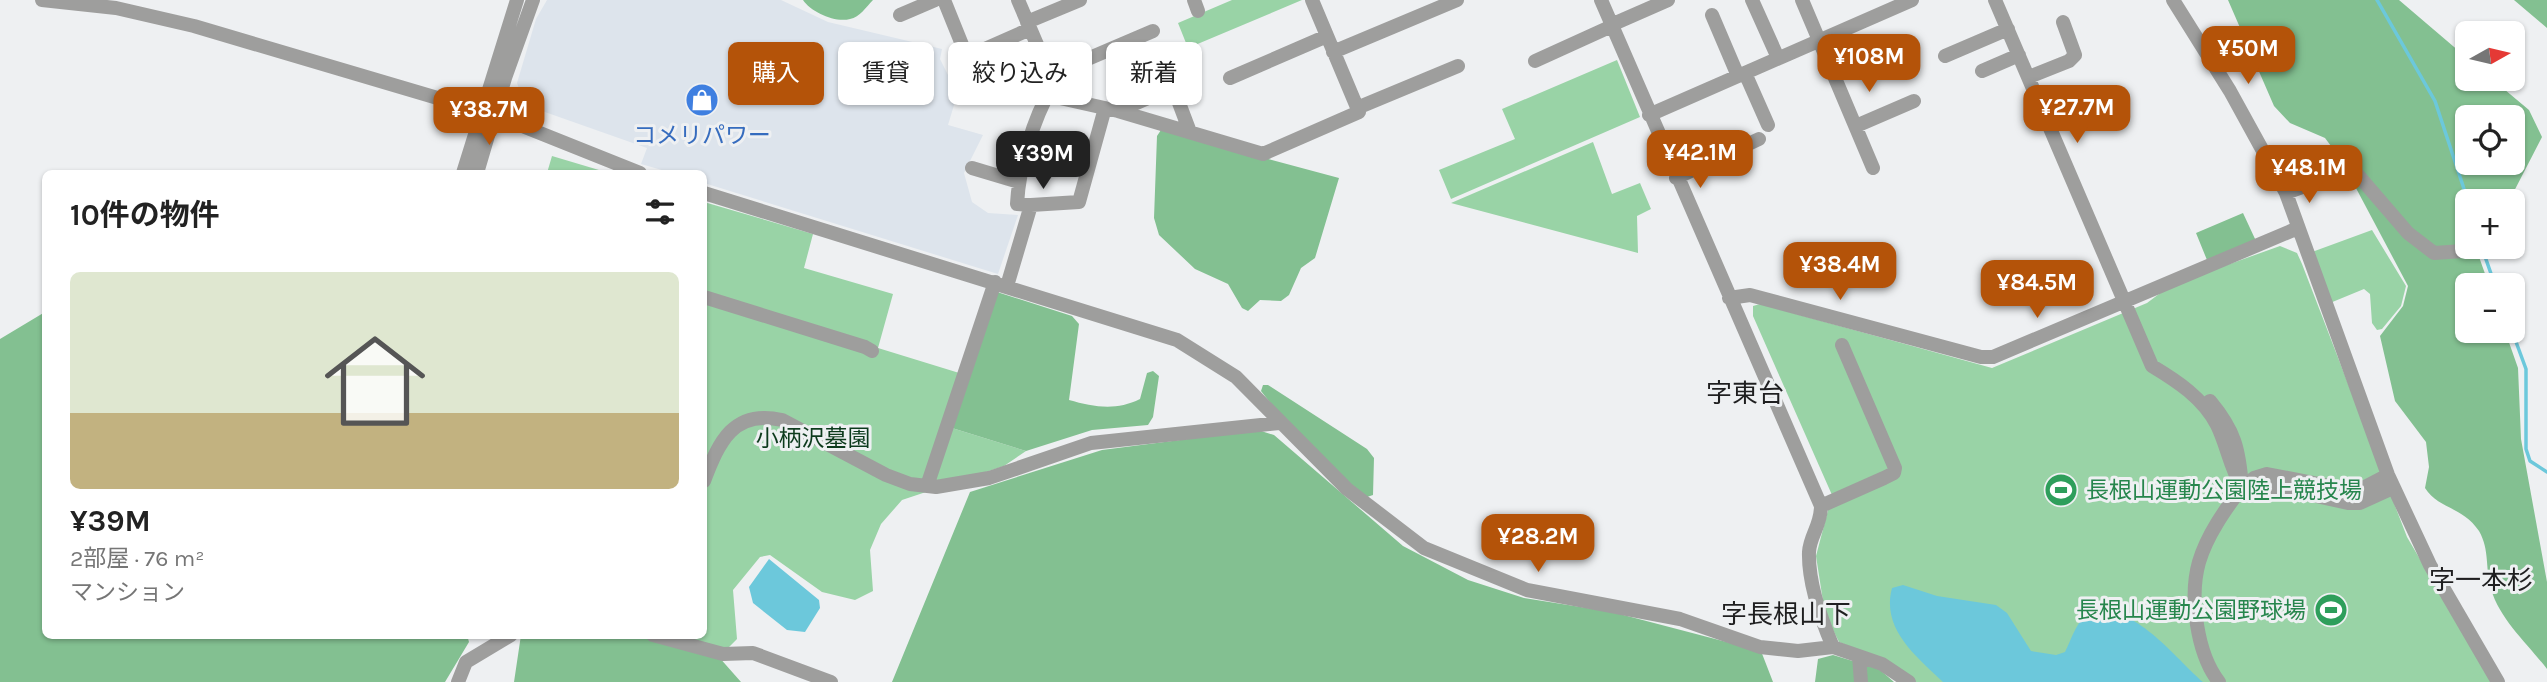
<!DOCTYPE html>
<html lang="ja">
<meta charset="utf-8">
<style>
:root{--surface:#fff;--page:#f2f2f2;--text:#222;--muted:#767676;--accent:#b45309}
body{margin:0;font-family:Karla,"Noto Sans JP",sans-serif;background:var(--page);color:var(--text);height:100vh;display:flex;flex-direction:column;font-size:26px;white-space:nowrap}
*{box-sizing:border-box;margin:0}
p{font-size:23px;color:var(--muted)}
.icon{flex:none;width:38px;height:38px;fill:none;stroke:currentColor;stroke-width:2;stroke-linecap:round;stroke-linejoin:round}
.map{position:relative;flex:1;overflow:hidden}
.drawer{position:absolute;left:42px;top:170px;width:665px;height:469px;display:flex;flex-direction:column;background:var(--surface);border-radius:10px;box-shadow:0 2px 5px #0004}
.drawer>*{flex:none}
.hud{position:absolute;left:728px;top:42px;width:665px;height:63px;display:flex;gap:14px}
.needle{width:46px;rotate:82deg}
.fabs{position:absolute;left:2455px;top:21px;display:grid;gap:14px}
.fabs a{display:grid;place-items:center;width:70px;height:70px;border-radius:10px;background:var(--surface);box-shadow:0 2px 5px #0004;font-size:35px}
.price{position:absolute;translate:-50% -60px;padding:0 16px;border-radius:14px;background:var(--accent);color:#fff;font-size:23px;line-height:46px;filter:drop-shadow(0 2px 4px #0008)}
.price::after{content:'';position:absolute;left:50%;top:42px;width:21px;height:16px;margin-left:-10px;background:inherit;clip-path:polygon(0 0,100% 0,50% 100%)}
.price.selected{background:#222;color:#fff}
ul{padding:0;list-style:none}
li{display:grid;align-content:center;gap:14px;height:371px;padding:0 28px}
li span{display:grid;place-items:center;height:217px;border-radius:10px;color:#555}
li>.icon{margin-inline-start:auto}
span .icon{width:126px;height:126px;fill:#fffc;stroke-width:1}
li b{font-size:30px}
h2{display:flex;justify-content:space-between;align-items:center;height:84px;padding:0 28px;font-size:30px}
.pill{padding:0 24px;border-radius:10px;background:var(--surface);box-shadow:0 2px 5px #0004;font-size:24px;line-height:63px}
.pill.selected{background:var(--accent);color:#fff}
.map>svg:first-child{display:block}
</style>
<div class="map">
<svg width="2547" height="682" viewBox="0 0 2547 682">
<rect width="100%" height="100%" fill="#eef0f2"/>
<!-- built -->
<path fill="#dde4ec" d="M547 0H781L828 22 942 49 940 59 950 79 961 82 948 125 983 135 964 173 972 202 988 213 1018 215 998 274 704 183V173H672L641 164 647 148 525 105 517 83 536 19Z"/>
<!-- green -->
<path fill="#99d3a6" d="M1232 0H1302L1188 48 1178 23Z
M1007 46 1017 74 1009 79 967 62Z
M1617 60 1640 117 1451 199 1439 170 1515 139 1502 109Z
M1593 142 1612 194 1640 183 1651 209 1637 216 1638 253 1451 203Z
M552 156 609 173H547Z
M704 202 813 234 804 268 893 294 878 348 969 376 952 428 1026 451 1004 466 902 500 881 524 870 550 873 591 855 600 822 592 770 555 760 557 733 590 737 639 727 649 666 635H704Z
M2372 230 2406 286 2401 306 2382 329 2377 330 2372 323 2370 294 2364 289 2330 303 2312 252Z
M2280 246 2297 253 2302 264 2407 537 2492 682H1916L1892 664 1839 642 1825 614 1816 556 1832 495 1753 316V306L1760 304 1992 368 2147 303 2171 285Z"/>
<!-- forest -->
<path fill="#83c091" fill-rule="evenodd" d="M803 0H873C866 7 860 17 850 19 835 23 811 12 803 0Z
M2228 0H2399L2467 58 2468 79H2492L2529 110 2542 137 2509 201H2468V247H2482L2478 254 2489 285H2468V331H2505L2518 368 2521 439 2547 582V669C2528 644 2500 620 2491 589 2485 569 2490 550 2479 531 2462 506 2438 509 2425 488L2429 467 2426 442 2395 401 2380 336 2403 306 2408 286 2340 158 2325 138 2290 123 2274 106ZM2468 117H2513V163H2468Z
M2514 0H2547V28Z
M1161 130 1339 178 1315 258 1301 268 1289 295 1281 301 1260 300 1248 311 1242 308 1228 284 1195 269 1159 235 1154 218 1157 136Z
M2243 213 2256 241 2207 260 2196 233Z
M997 292 1072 316 1079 324 1069 400C1094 407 1116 411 1140 399L1147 373 1153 371 1159 376 1153 417 1148 425 1092 430 1026 451 952 428Z
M45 312 46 635H467L469 642 445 682H0V339Z
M1263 385H1268L1367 449 1374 458 1373 495 1367 497 1359 494 1272 405 1261 391Z
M1258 430 1274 435 1403 546 1468 580 1524 598 1612 612 1761 651 1773 682H892L970 492 1102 450Z
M521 635H643L718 656 741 682H514Z
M1833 655 1879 669 1894 682H1815L1818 659Z"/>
<!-- water -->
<path fill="#6cc8db" d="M769 559 819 600 820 608 805 632 787 630 753 603 749 587Z
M1903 585 1937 596 1996 605 2007 613 2031 651 2056 655 2065 652C2071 641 2076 621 2088 615 2128 595 2177 660 2203 682H1943C1916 656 1881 629 1892 588Z"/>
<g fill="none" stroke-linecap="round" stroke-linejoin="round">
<!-- stream -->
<path stroke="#6cc8db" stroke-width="3.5" d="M2377 0 2435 101 2468 201
M2482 248 2495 285
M2512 331 2526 369V449L2530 461 2547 472"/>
<!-- minor -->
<path stroke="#9e9e9d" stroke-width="14" d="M42 0 116 8 194 26 495 115 640 173
M944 0 967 57 1030 29
M1018 0 1050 75 1052 87 1060 98 1118 111 1263 154 1359 112 1312 0
M1194 0 1198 11
M1601 0 1821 506C1821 526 1810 535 1809 552 1808 584 1821 619 1833 647
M1752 0 1778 58
M1802 0 1873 168
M1995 0 2152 366C2177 381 2203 398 2217 425 2227 445 2230 468 2242 487
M2173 0 2230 91 2286 193 2388 475 2430 565 2498 682
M900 15 935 0
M1712 15 1738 76
M1027 22 1080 0
M1611 25 1668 0
M1333 52 1457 0
M1945 56 2008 29
M1535 61 1612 26
M1982 71 2019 55
M1745 73 1768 125
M1050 75 1153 31
M2029 77 2069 61 2075 55 2063 22
M1230 78 1327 36
M1357 108 1458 66
M1118 111 1173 87 1190 132
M1649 115 1912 0
M1856 126 1914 101
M972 168 1019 182
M463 173 517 0
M477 173 505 78 533 0
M1676 178 1759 139
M704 193 1177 340 1236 377 1347 489 1424 548 1527 590 1680 619 1760 647 1798 651 1833 647 1859 656 1861 682
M2286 193 2341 173 2358 175 2408 233 2434 253 2463 251 2468 247
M1031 205 1079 202 1105 108
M1007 286 1031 205 1017 204C1019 167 1033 119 1052 87
M704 297 865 347 872 351
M1729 298 1750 295 1981 357H1993L2298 228
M2210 401C2235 431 2239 449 2242 487L2254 478 2267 474 2350 490 2365 487 2388 475
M704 481C719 442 733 409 782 420L886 475 910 484 936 487 989 478 1091 443 1279 423
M927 486 995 282
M2242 487H2276L2348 503H2360L2393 488
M1821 506 1884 478 1894 473 1895 468 1842 345
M653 635 723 654 753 653 831 682
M1859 656 1882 664 1909 682
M458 682 466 662 511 635
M2219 682C2197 654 2189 597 2199 562 2207 535 2225 510 2242 487"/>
</g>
<!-- icons -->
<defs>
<symbol id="shop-disc" viewBox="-11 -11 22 22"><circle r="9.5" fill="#3f7fe0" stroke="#eef0f2"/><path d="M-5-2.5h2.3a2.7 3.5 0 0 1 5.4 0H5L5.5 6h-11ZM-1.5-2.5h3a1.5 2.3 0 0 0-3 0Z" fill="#fff"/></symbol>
<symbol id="stadium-disc" viewBox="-11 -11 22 22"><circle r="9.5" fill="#2e9e5b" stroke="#eef0f2"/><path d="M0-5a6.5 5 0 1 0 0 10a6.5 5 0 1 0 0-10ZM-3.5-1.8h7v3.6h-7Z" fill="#fff"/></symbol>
</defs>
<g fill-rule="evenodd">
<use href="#shop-disc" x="683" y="81" width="38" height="38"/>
<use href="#stadium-disc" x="2042" y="471" width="38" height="38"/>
<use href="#stadium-disc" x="2312" y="591" width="38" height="38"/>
</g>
<g text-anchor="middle" stroke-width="6" stroke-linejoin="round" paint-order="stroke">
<!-- shop labels -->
<g font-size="23" fill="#366cbe" stroke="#eef0f2">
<text x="702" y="143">コメリパワー</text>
</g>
<!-- park labels -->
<g font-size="23" fill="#0d3b1d" stroke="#eef0f2">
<text x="813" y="446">小柄沢墓園</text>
</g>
<!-- leisure labels -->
<g font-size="23" fill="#27864d" stroke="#eef0f2" text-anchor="start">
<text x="2086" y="498">長根山運動公園陸上競技場</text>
<text x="2306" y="618" text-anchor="end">長根山運動公園野球場</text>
</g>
<!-- quarter labels -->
<g font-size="26" fill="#1f1f20" stroke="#eef0f2">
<text x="1745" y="402">字東台</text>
<text x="2481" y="589">字一本杉</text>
<text x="1786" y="623">字長根山下</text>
</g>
</g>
</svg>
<div class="fabs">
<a><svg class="needle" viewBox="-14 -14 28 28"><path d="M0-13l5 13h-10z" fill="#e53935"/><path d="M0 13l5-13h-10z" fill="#767676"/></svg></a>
<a><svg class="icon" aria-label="locate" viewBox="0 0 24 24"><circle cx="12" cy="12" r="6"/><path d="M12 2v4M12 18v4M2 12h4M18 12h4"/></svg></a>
<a>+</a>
<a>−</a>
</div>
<b class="price" style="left:2248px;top:86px">¥50M</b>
<b class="price" style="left:1869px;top:94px">¥108M</b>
<b class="price" style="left:2077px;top:145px">¥27.7M</b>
<b class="price" style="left:489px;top:147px">¥38.7M</b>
<b class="price" style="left:1700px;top:190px">¥42.1M</b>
<b class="price selected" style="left:1043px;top:191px">¥39M</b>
<b class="price" style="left:2309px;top:205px">¥48.1M</b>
<b class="price" style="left:1840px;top:302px">¥38.4M</b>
<b class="price" style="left:2037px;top:320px">¥84.5M</b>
<b class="price" style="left:1538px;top:574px">¥28.2M</b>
<div class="hud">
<a class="pill selected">購入</a>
<a class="pill">賃貸</a>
<a class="pill">絞り込み</a>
<a class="pill">新着</a>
</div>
<section class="drawer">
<h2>10件の物件<svg class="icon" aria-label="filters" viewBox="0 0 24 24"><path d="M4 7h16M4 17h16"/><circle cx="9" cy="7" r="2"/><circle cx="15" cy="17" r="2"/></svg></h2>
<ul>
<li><span style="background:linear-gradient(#dfe7d0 65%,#c2b280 0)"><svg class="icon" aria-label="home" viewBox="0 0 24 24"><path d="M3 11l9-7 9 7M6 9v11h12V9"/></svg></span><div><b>¥39M</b><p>2部屋 · 76 m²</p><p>マンション</p></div></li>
</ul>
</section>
</div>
